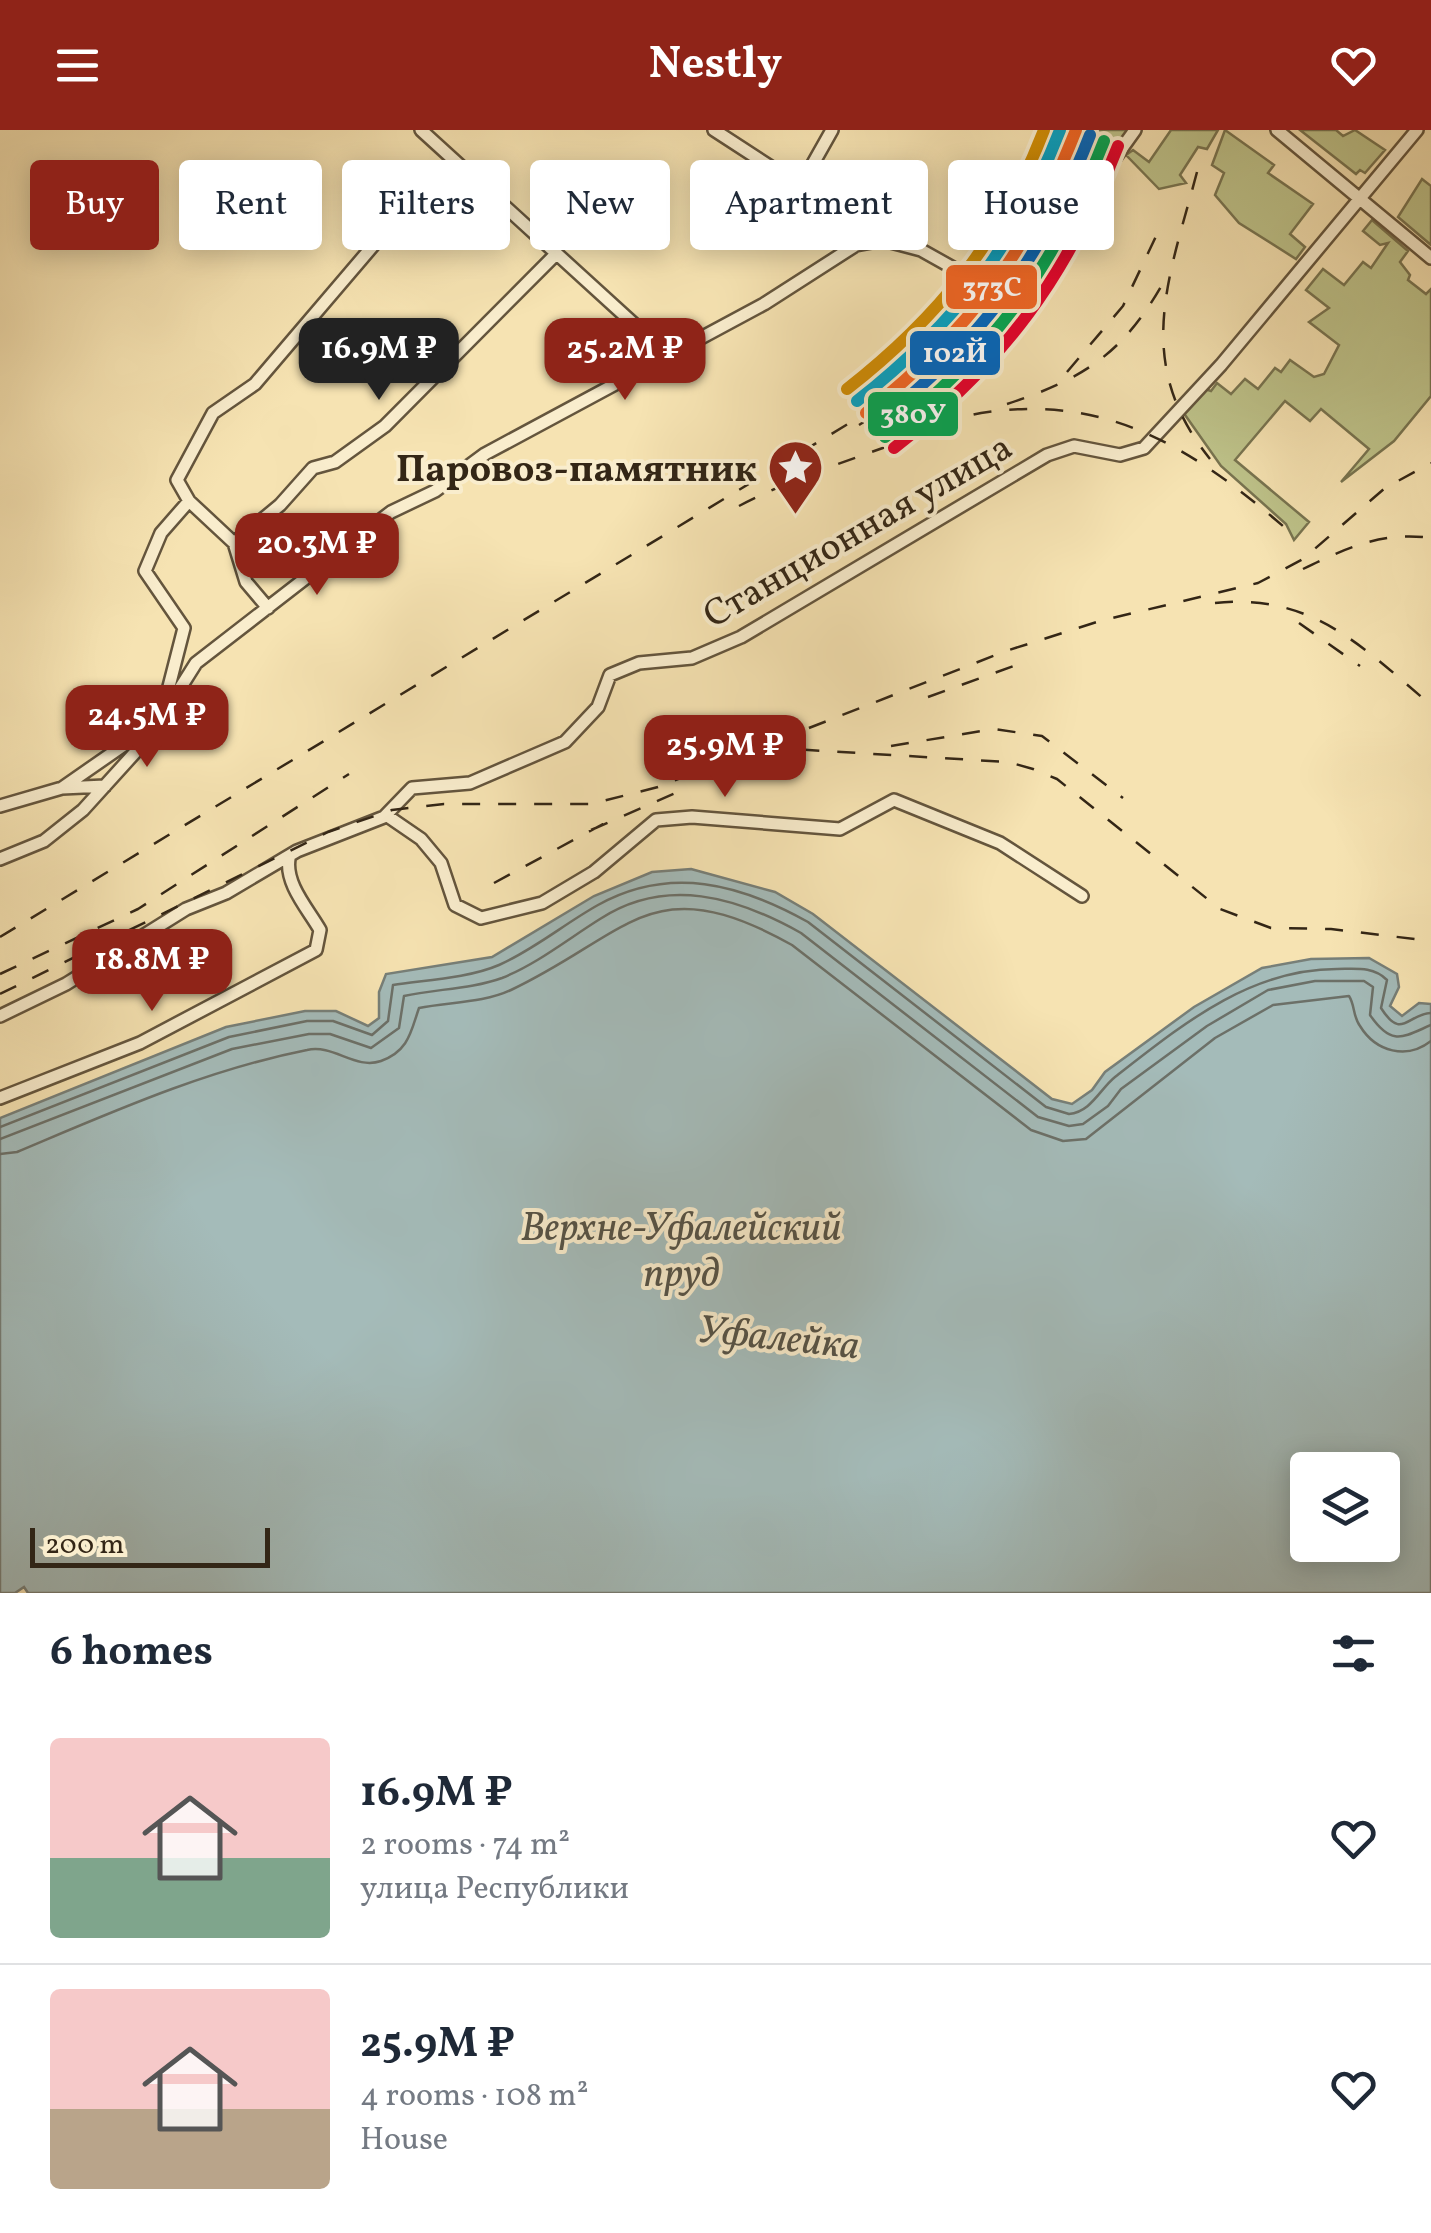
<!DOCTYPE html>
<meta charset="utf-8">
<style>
:root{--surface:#fff;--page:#f2f2f3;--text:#1f2937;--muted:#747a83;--line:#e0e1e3;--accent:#8f2418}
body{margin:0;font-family:Vollkorn,serif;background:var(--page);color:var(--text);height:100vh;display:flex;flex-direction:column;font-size:38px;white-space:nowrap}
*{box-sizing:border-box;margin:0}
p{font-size:32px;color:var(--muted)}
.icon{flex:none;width:55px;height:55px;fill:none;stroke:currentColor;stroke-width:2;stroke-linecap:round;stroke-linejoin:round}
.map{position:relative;height:1463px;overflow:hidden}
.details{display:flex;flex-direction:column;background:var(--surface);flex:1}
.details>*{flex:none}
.hud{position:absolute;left:30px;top:30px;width:1372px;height:90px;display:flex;gap:20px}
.controls{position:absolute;left:1290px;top:1322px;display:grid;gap:20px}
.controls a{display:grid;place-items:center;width:110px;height:110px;border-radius:10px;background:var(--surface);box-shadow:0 5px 25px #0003;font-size:50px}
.scale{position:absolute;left:30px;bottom:25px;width:240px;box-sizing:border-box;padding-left:10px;border:5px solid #332616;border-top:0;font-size:28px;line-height:35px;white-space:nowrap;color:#332616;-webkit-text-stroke:8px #f9edcd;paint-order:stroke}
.price{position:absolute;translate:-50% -85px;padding:0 22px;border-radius:20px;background:var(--accent);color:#fff;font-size:32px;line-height:65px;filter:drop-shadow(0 2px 5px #0008)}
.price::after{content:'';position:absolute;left:50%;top:60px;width:30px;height:22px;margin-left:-15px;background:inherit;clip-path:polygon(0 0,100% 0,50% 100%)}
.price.current{background:#222;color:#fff}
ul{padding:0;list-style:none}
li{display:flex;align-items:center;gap:30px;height:250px;padding:0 50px}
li+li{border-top:2px solid var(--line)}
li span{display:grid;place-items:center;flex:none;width:280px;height:200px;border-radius:10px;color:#555}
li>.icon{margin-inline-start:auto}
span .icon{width:120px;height:120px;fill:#fffc;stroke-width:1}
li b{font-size:42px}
h2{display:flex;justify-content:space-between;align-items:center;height:120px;padding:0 50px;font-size:42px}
.tag{padding:0 35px;border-radius:10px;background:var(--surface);box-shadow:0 5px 25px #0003;font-size:35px;line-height:90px}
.tag.current{background:var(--accent);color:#fff}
header{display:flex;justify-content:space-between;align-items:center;height:130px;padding:0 50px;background:var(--accent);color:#fff;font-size:45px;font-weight:700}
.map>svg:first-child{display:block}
</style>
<header><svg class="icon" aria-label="menu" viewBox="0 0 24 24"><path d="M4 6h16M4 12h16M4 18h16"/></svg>Nestly<svg class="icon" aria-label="heart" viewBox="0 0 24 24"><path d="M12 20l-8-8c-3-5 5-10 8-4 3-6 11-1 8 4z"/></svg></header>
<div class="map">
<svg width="1431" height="1463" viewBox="0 0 1431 1463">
<rect width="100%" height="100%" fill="#f6e3b2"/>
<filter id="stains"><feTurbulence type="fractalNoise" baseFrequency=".002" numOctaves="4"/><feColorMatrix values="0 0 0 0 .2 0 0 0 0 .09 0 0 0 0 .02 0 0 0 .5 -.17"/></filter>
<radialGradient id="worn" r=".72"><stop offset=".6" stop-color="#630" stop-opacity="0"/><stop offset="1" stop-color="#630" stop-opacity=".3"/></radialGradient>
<!-- green -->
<path fill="#bec38a" stroke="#787450" stroke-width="2.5" d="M1087 0H1130L1031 157 1013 165 1008 162 1046 104Z
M1171 0H1218L1207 19 1198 17 1180 45 1186 53 1159 59 1126 25 1133 20 1149 32Z
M1225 0 1274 35 1268 43 1313 74 1290 104 1305 117 1296 129 1239 93 1215 65 1224 43 1212 35Z
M1300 0H1336L1343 6 1355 0 1385 20 1365 43 1360 40 1356 44Z
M1422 49 1431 56V115L1398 87Z
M1372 90 1408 121 1400 132 1410 145 1408 150 1426 164 1431 159V266L1394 311 1341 352 1369 319 1321 279 1310 291 1285 271 1235 330 1309 392 1294 410 1286 394 1221 336 1183 282 1205 259 1211 261 1217 253 1231 264 1245 249 1258 259 1275 238 1281 242 1290 230 1314 247 1324 244 1339 215 1309 192 1329 178 1306 160 1323 139 1344 155 1363 132 1371 138 1388 113 1380 115 1363 101Z"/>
<!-- water -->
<path fill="#a4bbb9" stroke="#777f78" stroke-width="2.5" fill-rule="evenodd" d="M691 739 775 762 813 784 1052 969 1072 974 1092 960 1105 942 1194 877 1262 838 1311 829 1369 828 1397 844 1399 857 1390 876 1402 886 1419 873 1431 874V1463H28L24 1457 15 1463H0V988L226 897 305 881H336L368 896 379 888V862L386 844 492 827 594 766 652 742ZM1308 1340H1382V1415H1308Z"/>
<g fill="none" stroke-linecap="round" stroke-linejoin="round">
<!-- shore -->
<path stroke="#6c7068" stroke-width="2.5" d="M0 997 229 907 307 891H333L372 905 388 891 393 855C426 850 469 848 499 835 535 819 564 794 598 775 670 735 740 754 808 792L1046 977 1069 984C1091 982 1100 959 1115 947 1182 895 1249 839 1337 839 1355 839 1373 836 1387 850L1381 878C1402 911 1407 884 1431 883
M0 1009 232 919 309 904H330L371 918 399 898 404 866C435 859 472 859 502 848 537 834 568 809 600 789 666 746 737 767 801 803L1038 987 1069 996 1083 994 1108 976 1121 959 1207 896 1268 860 1315 851H1364L1373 857 1370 885C1392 917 1403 907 1431 895
M0 1024 17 1022C112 982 206 940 307 920 334 914 355 940 381 931 409 921 411 901 419 878 448 872 484 873 511 860 631 803 651 736 792 815L1031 1000 1063 1011 1086 1009 1215 908 1273 875 1349 866C1355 875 1353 887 1360 896 1376 922 1407 930 1431 911"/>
<defs>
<path id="minor" d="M421 0 669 226
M714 0 883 110 921 120 1012 171 1032 162 1075 84 1135 0
M1277 0 1431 128
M801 55 832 0
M189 371 234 413 280 375 313 338 335 332 385 296 555 125
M234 413 246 452 268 478
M164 576 184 498 145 441 161 403 189 371 177 350 213 283 255 254 400 84 457 33
M62 658 157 592
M0 676 62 658 105 656
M386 685 421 709 441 733 455 775 481 788 542 773 594 742 656 690 692 687 840 699 894 670 1000 713 1082 766
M0 729 44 711 83 680 150 606 196 533 391 382 435 361 485 324 764 174 856 115 883 110
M0 886 66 854 186 779 226 763 297 721 384 687 412 658 470 653 565 612 598 577 610 545 639 533 692 528 741 507 1047 325 1074 316 1120 325 1144 318 1221 235 1417 0
M0 968 140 913 316 820 320 800C308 779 285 754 289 729"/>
</defs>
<!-- minor casing -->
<use href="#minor" stroke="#64553d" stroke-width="16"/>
<!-- minor -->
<use href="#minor" stroke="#f9edcd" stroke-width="11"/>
<!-- rail -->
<path stroke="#332616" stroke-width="2.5" stroke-dasharray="18 18" stroke-linecap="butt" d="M1197 42C1169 149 1132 232 1210 329
M1067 242 1123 176 1159 100
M1007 274C1083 249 1123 224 1163 153
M859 295C974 224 1041 126 1084 0
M739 376C789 350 841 333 894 314 922 304 952 288 981 283 1106 263 1192 318 1283 396
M1303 439C1346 418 1383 401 1431 408
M1215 473C1313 463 1362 517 1431 575
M1299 493 1360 536
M928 567 1019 534
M891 616 994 599 1042 606 1123 668
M767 628 791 619 1008 632 1033 639 1057 649 1220 779 1271 798 1331 799 1431 811
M591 700 687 658
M494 753 603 694
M0 807 866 283
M0 844 138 779 349 644
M0 864 328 702 392 680 444 674H591L658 657 1006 521 1100 491 1258 453 1303 429 1385 358 1431 333"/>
<defs>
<path id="rail-1" d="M866 283C969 201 1028 123 1076 0"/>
<path id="rail-2" d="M875 295C981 211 1041 131 1090 5"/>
<path id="rail-3" d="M857 271C956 193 1014 118 1060 0"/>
<path id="rail-4" d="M885 307C992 222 1054 139 1104 11"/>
<path id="rail-5" d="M847 259C938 188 1002 109 1044 0"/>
<path id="rail-6" d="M894 318C1004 232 1067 147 1118 16"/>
</defs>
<!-- rail-1 casing -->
<use href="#rail-1" stroke="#f9edcd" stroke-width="20"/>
<!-- rail-2 casing -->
<use href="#rail-2" stroke="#f9edcd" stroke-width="20"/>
<!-- rail-3 casing -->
<use href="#rail-3" stroke="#f9edcd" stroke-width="20"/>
<!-- rail-4 casing -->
<use href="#rail-4" stroke="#f9edcd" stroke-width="20"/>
<!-- rail-5 casing -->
<use href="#rail-5" stroke="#f9edcd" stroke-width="20"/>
<!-- rail-6 casing -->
<use href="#rail-6" stroke="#f9edcd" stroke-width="20"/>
<!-- rail-1 -->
<use href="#rail-1" stroke="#f26522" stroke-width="12"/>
<!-- rail-2 -->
<use href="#rail-2" stroke="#0065bd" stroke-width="12"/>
<!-- rail-3 -->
<use href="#rail-3" stroke="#03a2c5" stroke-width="12"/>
<!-- rail-4 -->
<use href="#rail-4" stroke="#00a651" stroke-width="12"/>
<!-- rail-5 -->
<use href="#rail-5" stroke="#d08c04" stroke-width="12"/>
<!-- rail-6 -->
<use href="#rail-6" stroke="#e4002b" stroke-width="12"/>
</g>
<!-- icons -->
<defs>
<symbol id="sight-pin" viewBox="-11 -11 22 30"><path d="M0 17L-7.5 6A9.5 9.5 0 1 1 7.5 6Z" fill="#8f2418" stroke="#f9edcd"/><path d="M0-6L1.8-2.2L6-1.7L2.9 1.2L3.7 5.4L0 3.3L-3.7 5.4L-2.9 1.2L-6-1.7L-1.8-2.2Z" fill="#fff"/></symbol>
</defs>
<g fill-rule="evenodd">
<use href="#sight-pin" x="764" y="306" width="63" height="86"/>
</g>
<g text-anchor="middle" stroke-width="8" stroke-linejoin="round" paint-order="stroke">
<!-- poi labels -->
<g font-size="38" font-weight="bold" fill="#332616" stroke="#f9edcd" text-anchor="end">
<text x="757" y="351">Паровоз-памятник</text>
</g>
<!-- street labels -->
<g font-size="38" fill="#332616" stroke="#f9edcd">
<text transform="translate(857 400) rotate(-30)" y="13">Станционная улица</text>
</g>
<!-- water labels -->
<g font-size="40" font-style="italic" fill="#555347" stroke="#f9edcd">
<text x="681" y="1110">Верхне-Уфалейский<tspan x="681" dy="46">пруд</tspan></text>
<text transform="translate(779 1206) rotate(6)" y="14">Уфалейка</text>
</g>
</g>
<g stroke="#f9edcd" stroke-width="4">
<rect x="944" y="133" width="95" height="48" rx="10" fill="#f26522"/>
<rect x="908" y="199" width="94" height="48" rx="10" fill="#0065bd"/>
<rect x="866" y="260" width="94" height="48" rx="10" fill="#00a651"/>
</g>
<g font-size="28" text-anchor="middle" font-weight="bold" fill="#fff">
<text x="992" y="166">373C</text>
<text x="955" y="232">102Й</text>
<text x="913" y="293">380У</text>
</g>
<rect width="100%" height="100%" filter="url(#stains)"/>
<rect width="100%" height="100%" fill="url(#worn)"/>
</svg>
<div class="controls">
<a><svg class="icon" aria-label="layers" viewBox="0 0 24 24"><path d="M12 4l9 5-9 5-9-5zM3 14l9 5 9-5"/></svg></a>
</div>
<div class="scale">200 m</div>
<b class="price current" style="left:379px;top:273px">16.9M ₽</b>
<b class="price" style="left:625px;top:273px">25.2M ₽</b>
<b class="price" style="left:317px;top:468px">20.3M ₽</b>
<b class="price" style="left:147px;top:640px">24.5M ₽</b>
<b class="price" style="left:725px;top:670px">25.9M ₽</b>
<b class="price" style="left:152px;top:884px">18.8M ₽</b>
<div class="hud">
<a class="tag current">Buy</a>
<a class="tag">Rent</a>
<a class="tag">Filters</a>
<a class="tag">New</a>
<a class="tag">Apartment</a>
<a class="tag">House</a>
</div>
</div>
<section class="details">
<h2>6 homes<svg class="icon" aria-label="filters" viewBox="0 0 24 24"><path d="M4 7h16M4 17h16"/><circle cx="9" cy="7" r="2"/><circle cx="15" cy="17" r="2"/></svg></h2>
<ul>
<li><span style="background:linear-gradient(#f6c9c9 60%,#7fa58c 0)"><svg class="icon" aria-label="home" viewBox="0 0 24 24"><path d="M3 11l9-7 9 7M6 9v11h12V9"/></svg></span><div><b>16.9M ₽</b><p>2 rooms · 74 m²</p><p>улица Республики</p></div><svg class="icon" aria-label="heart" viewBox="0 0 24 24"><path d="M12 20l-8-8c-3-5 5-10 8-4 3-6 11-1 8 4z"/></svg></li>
<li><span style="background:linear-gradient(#f6c9c9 60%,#b9a48a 0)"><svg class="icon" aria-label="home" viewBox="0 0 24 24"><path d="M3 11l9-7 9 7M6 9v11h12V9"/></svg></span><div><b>25.9M ₽</b><p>4 rooms · 108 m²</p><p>House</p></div><svg class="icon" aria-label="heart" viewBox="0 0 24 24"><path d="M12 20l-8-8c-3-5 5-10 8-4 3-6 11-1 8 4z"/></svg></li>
</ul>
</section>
